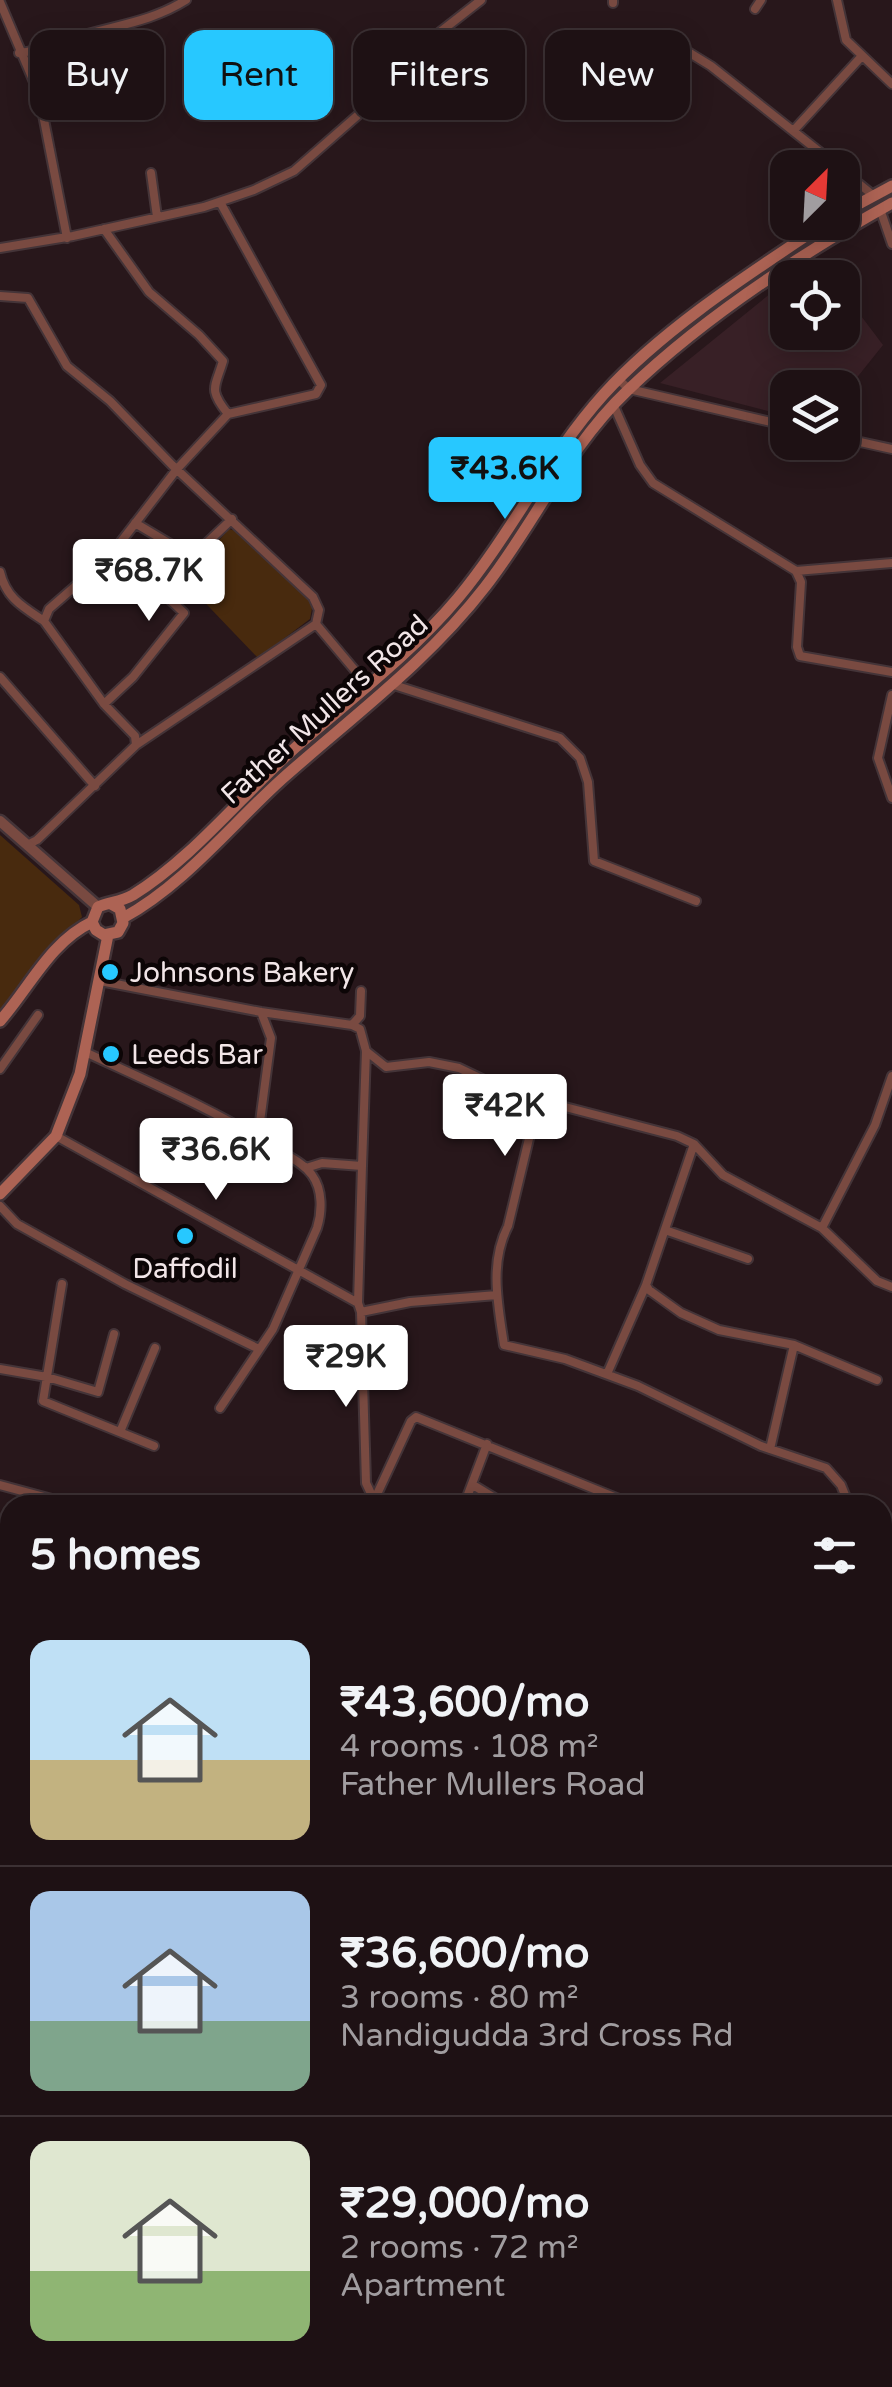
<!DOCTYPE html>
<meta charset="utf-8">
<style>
:root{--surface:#1e1114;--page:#2b1f22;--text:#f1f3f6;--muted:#a19da0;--line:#3c3134;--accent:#27c8ff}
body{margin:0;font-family:"Varela Round",sans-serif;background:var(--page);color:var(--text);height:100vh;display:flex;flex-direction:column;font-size:38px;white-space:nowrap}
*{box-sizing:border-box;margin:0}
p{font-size:32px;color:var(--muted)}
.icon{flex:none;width:55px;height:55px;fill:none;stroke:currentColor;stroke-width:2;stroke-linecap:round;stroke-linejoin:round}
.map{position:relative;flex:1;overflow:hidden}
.side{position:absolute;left:0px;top:1495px;width:892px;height:892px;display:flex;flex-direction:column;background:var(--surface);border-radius:30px 30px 0 0;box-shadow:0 5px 25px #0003,0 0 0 2px var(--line)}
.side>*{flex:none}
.top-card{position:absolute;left:30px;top:30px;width:832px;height:90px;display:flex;gap:20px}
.needle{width:65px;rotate:24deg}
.fabs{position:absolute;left:770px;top:150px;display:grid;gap:20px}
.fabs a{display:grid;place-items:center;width:90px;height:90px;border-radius:20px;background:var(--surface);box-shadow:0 5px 25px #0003,0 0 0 2px var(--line);font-size:50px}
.price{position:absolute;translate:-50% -85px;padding:0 22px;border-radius:10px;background:#fff;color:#222;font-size:32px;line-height:65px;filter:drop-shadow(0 2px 5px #0008)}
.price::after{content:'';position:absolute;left:50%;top:60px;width:30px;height:22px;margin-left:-15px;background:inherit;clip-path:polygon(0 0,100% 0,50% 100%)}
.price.current{background:var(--accent);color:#111}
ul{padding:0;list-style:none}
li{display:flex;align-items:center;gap:30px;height:250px;padding:0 30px}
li+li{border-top:2px solid var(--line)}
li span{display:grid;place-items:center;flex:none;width:280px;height:200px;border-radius:20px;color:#555}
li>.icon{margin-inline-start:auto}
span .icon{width:120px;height:120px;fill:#fffc;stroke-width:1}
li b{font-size:42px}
h2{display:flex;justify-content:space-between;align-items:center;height:120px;padding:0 30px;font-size:42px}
.tag{padding:0 35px;border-radius:20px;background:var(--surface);box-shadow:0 5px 25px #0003,0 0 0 2px var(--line);font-size:35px;line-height:90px}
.tag.current{background:var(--accent);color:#111}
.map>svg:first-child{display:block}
</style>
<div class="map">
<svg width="892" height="2387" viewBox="0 0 892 2387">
<rect width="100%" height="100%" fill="#28171b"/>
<!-- built -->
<path fill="#382026" d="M787 280 788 332H842L843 292 883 345 851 385 843 424 842 388H788L787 416 660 383Z"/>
<!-- green -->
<path fill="#482a0e" d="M229 529 239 532 313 603 310 619 258 658 188 585 191 572Z
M0 835 79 905 82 917 34 965 0 1013Z"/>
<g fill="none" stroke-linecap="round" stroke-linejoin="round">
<!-- stream -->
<path stroke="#543869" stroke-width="2.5" d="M882 1858 892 1860
M652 2387 657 2378"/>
<defs>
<path id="minor" d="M613 0V3
M837 0 846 40 892 84
M0 2 39 94 67 238
M755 9 761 0
M680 47 711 66 840 168
M19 53C42 51 59 42 81 36 118 25 153 21 186 0
M795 129 861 57
M842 170 874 196
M151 173 157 217
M880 209 892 244
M104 229 149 292 199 335 223 361C215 388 208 389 228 414
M0 248 73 236 204 207 254 190 294 171 366 108 426 43 481 0
M0 296 28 298 67 366 110 401 172 465 313 597 319 610 316 624 136 745
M619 380 629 389 788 426
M614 406 640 465 653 483 796 571 801 582 797 647 800 656 892 672
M842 438 892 449
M135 523 192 557
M796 571 892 563
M0 572C6 598 23 607 44 621
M169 598 192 557 232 519
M316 624 369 687
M0 677 95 786
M394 685 560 738 580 758 588 782 594 861 696 901
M892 695 878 758 892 798
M104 704 133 677 184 613 145 576 110 556
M29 844 37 840 136 745 135 736 104 704 44 621 49 609 110 556 177 469 228 414 316 394 321 385 220 202
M100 981 261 1012 352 1025 360 1029 366 1051 362 1166 322 1163 306 1168
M352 1025 360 1016 361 991
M366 1051 386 1067 429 1062 459 1068 511 1093 677 1136 694 1144 723 1175 822 1228 877 1281 892 1287
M85 1052C149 1082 215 1110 275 1148 287 1156 304 1163 312 1175 323 1190 322 1212 317 1228L273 1329 220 1408
M0 1069 38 1015
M538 1101 508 1226C489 1263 498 1305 504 1345L565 1359 638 1386 761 1446 826 1468 841 1485 849 1505
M56 1136 358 1303
M258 1137 271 1038 261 1012
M694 1144 646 1285 649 1290 681 1313 719 1330 794 1345 877 1380
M362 1166 358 1303 361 1312 366 1483 374 1500
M0 1206 17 1224 125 1284 259 1349
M822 1228 875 1125 892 1076
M665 1230 748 1259
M62 1284 43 1401 154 1446
M361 1312 410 1302 497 1295
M0 1369 47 1377 98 1392 114 1334
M607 1374 646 1285
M120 1432 155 1348
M770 1449 794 1345
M0 1485 74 1505
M473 1485 506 1505
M372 1505 411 1421 416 1417 634 1505
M464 1505 487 1444
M882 1607 892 1601
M0 1713 6 1701
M882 1871 892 1873
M0 2106 10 2111
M0 2168 10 2149
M0 2291 10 2293
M66 2378 70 2387
M242 2378 269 2387
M469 2378V2387
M172 2387 189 2378"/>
<path id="tertiary" d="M0 821 98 907"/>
<path id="secondary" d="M842 213 892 186
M111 904 120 909 123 923 118 932 104 935 96 930 92 922 98 907C109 902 121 902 133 895 193 858 243 794 296 747 351 699 411 654 458 598 512 533 548 456 604 394 664 328 752 272 827 222
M123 918C185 884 231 825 282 779 353 716 427 662 485 587 535 523 568 447 627 391 705 316 799 255 892 203
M0 1021C30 987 50 942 92 922
M0 1194 56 1136 80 1074 108 935"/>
<path id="trunk" d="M882 2372 892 2367
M855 2387 873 2378"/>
</defs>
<!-- minor casing -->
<use href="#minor" stroke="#443438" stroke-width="12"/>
<!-- tertiary casing -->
<use href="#tertiary" stroke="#443438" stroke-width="15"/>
<!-- secondary casing -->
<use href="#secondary" stroke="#443438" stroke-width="16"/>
<!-- trunk casing -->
<use href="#trunk" stroke="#443438" stroke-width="18"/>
<!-- minor -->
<use href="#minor" stroke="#794a41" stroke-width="8"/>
<!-- tertiary -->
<use href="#tertiary" stroke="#794a41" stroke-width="10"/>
<!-- secondary -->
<use href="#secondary" stroke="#ad6354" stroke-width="11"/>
<!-- trunk -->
<use href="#trunk" stroke="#e87e68" stroke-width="12"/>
<defs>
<path id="rail" d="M882 1542 892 1535
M0 1912 10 1914
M0 2355 10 2344"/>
</defs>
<!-- rail casing -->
<use href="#rail" stroke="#aea0a3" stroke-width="6"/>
<!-- rail -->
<use href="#rail" stroke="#0c0506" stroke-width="2.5" stroke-dasharray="8" stroke-linecap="butt"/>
</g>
<!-- markers -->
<g fill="#27c8ff" stroke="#0c0506" stroke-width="4">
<circle cx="110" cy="972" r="10"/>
<circle cx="111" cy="1054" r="10"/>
<circle cx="185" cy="1236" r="10"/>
</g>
<g text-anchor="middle" stroke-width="9" stroke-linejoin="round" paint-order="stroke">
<!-- street labels -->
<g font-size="28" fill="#f1e5e7" stroke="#0c0506">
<text transform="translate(324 709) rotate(-42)" y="10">Father Mullers Road</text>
</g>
<!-- poi labels -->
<g font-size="28" fill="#f1e5e7" stroke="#0c0506" text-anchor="start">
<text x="130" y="982">Johnsons Bakery</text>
<text x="131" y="1064">Leeds Bar</text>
<text x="185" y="1278" text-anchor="middle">Daffodil</text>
</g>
</g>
</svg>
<div class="fabs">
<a><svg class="needle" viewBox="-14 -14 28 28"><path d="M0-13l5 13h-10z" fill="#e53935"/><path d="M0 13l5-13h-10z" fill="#a19da0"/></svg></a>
<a><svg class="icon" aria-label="locate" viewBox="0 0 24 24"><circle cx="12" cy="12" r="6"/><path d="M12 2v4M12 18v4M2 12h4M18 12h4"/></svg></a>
<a><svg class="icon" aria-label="layers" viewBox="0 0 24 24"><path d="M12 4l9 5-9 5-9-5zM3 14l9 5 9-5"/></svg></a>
</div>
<b class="price current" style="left:505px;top:522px">₹43.6K</b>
<b class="price" style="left:149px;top:624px">₹68.7K</b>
<b class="price" style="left:505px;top:1159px">₹42K</b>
<b class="price" style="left:216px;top:1203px">₹36.6K</b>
<b class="price" style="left:346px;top:1410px">₹29K</b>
<div class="top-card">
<a class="tag">Buy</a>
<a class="tag current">Rent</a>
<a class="tag">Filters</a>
<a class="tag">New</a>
</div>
<section class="side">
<h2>5 homes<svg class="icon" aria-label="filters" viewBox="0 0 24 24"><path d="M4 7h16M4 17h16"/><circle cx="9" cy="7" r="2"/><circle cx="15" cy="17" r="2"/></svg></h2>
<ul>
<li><span style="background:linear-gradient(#bfe0f5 60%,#c2b280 0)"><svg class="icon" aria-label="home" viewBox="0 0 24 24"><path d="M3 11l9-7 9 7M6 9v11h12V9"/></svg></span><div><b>₹43,600/mo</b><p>4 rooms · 108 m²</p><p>Father Mullers Road</p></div></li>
<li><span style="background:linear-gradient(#a9c7e8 65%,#7fa58c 0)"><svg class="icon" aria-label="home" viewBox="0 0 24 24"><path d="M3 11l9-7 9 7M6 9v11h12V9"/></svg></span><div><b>₹36,600/mo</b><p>3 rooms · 80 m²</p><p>Nandigudda 3rd Cross Rd</p></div></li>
<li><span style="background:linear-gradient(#dfe7d0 65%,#8fb573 0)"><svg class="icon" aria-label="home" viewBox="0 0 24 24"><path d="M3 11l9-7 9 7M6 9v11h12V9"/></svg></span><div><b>₹29,000/mo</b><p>2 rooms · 72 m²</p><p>Apartment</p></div></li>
</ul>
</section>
</div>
